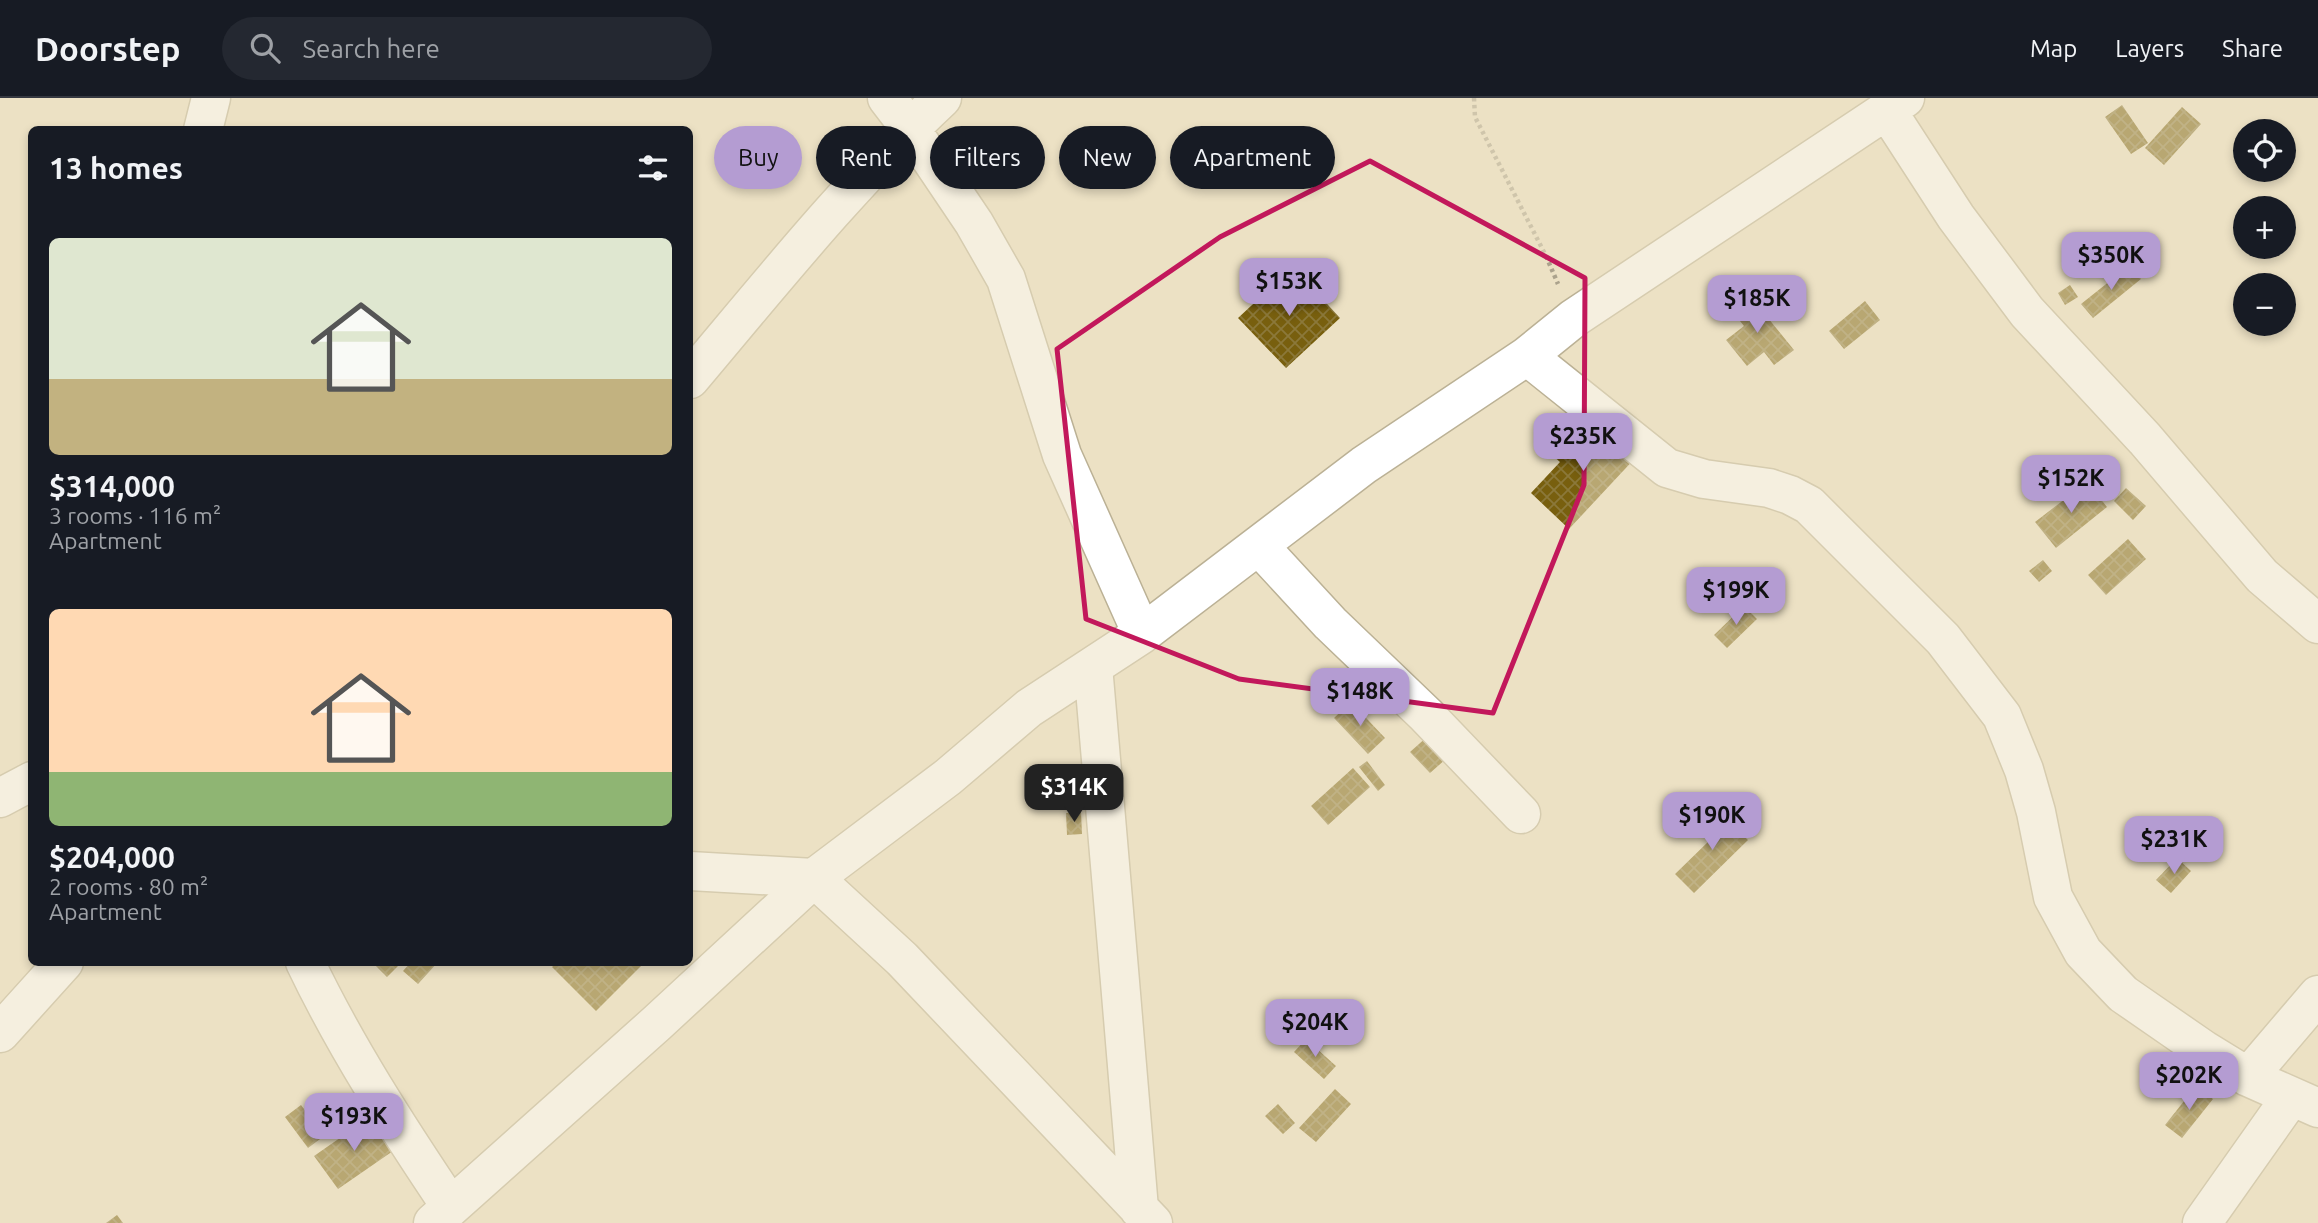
<!DOCTYPE html>
<meta charset="utf-8">
<style>
:root{--surface:#171b24;--page:#242831;--text:#f1f3f6;--muted:#9ea1a6;--line:#363941;--accent:#b49cd2}
body{margin:0;font-family:Ubuntu,sans-serif;background:var(--page);color:var(--text);height:100vh;display:flex;flex-direction:column;font-size:26px;white-space:nowrap}
*{box-sizing:border-box;margin:0}
p{font-size:23px;color:var(--muted)}
.icon{flex:none;width:38px;height:38px;fill:none;stroke:currentColor;stroke-width:2;stroke-linecap:round;stroke-linejoin:round}
.map{position:relative;flex:1;overflow:hidden}
.side{position:absolute;left:28px;top:28px;width:665px;height:840px;display:flex;flex-direction:column;background:var(--surface);border-radius:10px;box-shadow:0 4px 10px #0003}
.side>*{flex:none}
.hud{position:absolute;left:714px;top:28px;width:665px;height:63px;display:flex;gap:14px}
.controls{position:absolute;left:2233px;top:21px;display:grid;gap:14px}
.controls a{display:grid;place-items:center;width:63px;height:63px;border-radius:50%;background:var(--surface);box-shadow:0 4px 10px #0003;font-size:35px}
.price{position:absolute;translate:-50% -60px;padding:0 16px;border-radius:14px;background:var(--accent);color:#111;font-size:23px;line-height:46px;filter:drop-shadow(0 2px 4px #0008)}
.price::after{content:'';position:absolute;left:50%;top:42px;width:21px;height:16px;margin-left:-10px;background:inherit;clip-path:polygon(0 0,100% 0,50% 100%)}
.price.selected{background:#222;color:#fff}
ul{padding:0;list-style:none}
li{display:grid;align-content:center;gap:14px;height:371px;padding:0 21px}
li span{display:grid;place-items:center;height:217px;border-radius:10px;color:#555}
li>.icon{margin-inline-start:auto}
span .icon{width:126px;height:126px;fill:#fffc;stroke-width:1}
li b{font-size:30px}
h2{display:flex;justify-content:space-between;align-items:center;height:84px;padding:0 21px;font-size:30px}
.tag{padding:0 24px;border-radius:32px;background:var(--surface);box-shadow:0 4px 10px #0003;font-size:24px;line-height:63px}
.tag.selected{background:var(--accent);color:#111}
header{display:flex;align-items:center;gap:42px;box-sizing:border-box;height:98px;padding:0 35px;background:var(--surface);border-bottom:2px solid var(--line)}
header strong{font-size:33px}
nav{display:flex;gap:38px;margin-inline-start:auto;font-size:24px}
.search{width:490px;height:63px;background:var(--page);display:flex;align-items:center;gap:18px;box-sizing:border-box;padding:0 24px;border-radius:38px;color:var(--muted);font-size:26px}
.map>svg:first-child{display:block}
</style>
<header>
<strong>Doorstep</strong>
<div class="search"><svg class="icon" aria-label="search" viewBox="0 0 24 24"><circle cx="10" cy="10" r="6"/><path d="M15 15l6 6"/></svg>Search here</div>
<nav><a>Map</a><a>Layers</a><a>Share</a></nav>
</header>
<div class="map">
<svg width="2318" height="1125" viewBox="0 0 2318 1125">
<defs>
<pattern id="building-cross-hatch" width="8" height="8" patternUnits="userSpaceOnUse" patternTransform="scale(1.75)"><rect width="8" height="8" fill="#785f0e"/><path d="M0 0l8 8M0 8l8-8" fill="none" stroke="#8b783a"/></pattern>
</defs>
<rect width="100%" height="100%" fill="#ece1c4"/>
<!-- building -->
<path fill="url(#building-cross-hatch)" d="M2122 7 2148 45 2131 56 2105 19Z
M2182 9 2201 26 2164 67 2145 50Z
M2130 167 2141 181 2093 220 2081 206Z
M1293 169 1340 220 1286 270 1238 220Z
M2070 187 2078 199 2065 207 2058 195Z
M1750 198 1794 252 1774 267 1764 254 1747 268 1726 242 1744 228 1732 213Z
M1865 203 1880 222 1844 251 1829 233Z
M1601 323 1638 357 1569 431 1531 395 1560 364 1552 357 1578 330 1587 338Z
M2087 384 2107 409 2056 450 2035 424Z
M2126 390 2146 408 2133 422 2114 403Z
M2128 441 2146 461 2106 497 2088 477Z
M2043 462 2052 473 2039 484 2029 473Z
M1744 508 1757 521 1727 550 1714 537Z
M1351 604 1385 640 1368 656 1334 620Z
M1428 638 1447 660 1430 675 1410 654Z
M1367 663 1385 687 1378 693 1359 669Z
M1353 670 1370 689 1328 727 1311 708Z
M1717 712 1748 742 1694 795 1675 776 1711 741 1700 729Z
M1081 714 1082 736 1067 737 1066 715Z
M2177 760 2191 773 2171 795 2156 782Z
M372 864H395L398 868 387 879Z
M411 864H438L418 886 403 873Z
M557 864H645L596 913 552 869Z
M1306 941 1336 968 1324 981 1294 954Z
M2196 988 2213 1001 2182 1040 2165 1027Z
M1335 991 1351 1006 1316 1044 1299 1030Z
M1278 1006 1295 1025 1283 1036 1265 1018Z
M301 1007 324 1038 308 1050 285 1019Z
M370 1019 393 1053 338 1091 314 1058Z
M117 1117 123 1125H106Z"/>
<g fill="none" stroke-linecap="round" stroke-linejoin="round">
<defs>
<path id="minor" d="M887 0 910 30 974 125 1006 181 1062 357 1142 536
M1886 11 1956 119 2027 214 2145 341 2262 478 2318 526
M203 32 211 0
M1527 258 1667 370 1704 381 1769 390 1790 397 1809 407 1943 541 2002 618 2024 672 2036 714 2053 799 2083 854 2123 896 2204 952 2248 979 2318 1010
M690 281C771 185 850 86 942 0
M1259 448 1330 525 1426 617 1521 716
M1093 568C1110 749 1123 930 1139 1111
M0 700 32 683
M690 773 814 780 902 861 1153 1125
M305 864C346 950 398 1030 451 1109
M0 935 64 864
M2248 979 2318 897
M433 1125 657 925 814 780 948 679 1029 610 1142 536 1364 367 1527 258 1574 220 1905 0
M2202 1125 2291 999"/>
</defs>
<!-- minor casing -->
<use href="#minor" stroke="#bbb195" stroke-width="41"/>
<!-- path -->
<path stroke="#aba28c" stroke-width="4.5" stroke-dasharray="3.5 3.5" stroke-linecap="butt" d="M1474 0 1475 19 1546 158 1558 186"/>
<!-- minor -->
<use href="#minor" stroke="#fff" stroke-width="38"/>
</g>
<!-- marked area -->
<path d="M0 0H2318V1125H0ZM1370 63 1585 180 1584 387 1493 615 1239 581 1086 521 1057 251 1220 139Z" fill="#ece1c4" fill-opacity=".55" fill-rule="evenodd"/>
<path fill="none" stroke="#c2185b" stroke-width="5" stroke-linejoin="round" d="M1370 63 1585 180 1584 387 1493 615 1239 581 1086 521 1057 251 1220 139Z"/>
</svg>
<div class="controls">
<a><svg class="icon" aria-label="locate" viewBox="0 0 24 24"><circle cx="12" cy="12" r="6"/><path d="M12 2v4M12 18v4M2 12h4M18 12h4"/></svg></a>
<a>+</a>
<a>−</a>
</div>
<b class="price" style="left:2111px;top:194px">$350K</b>
<b class="price" style="left:1289px;top:220px">$153K</b>
<b class="price" style="left:1757px;top:237px">$185K</b>
<b class="price" style="left:1583px;top:375px">$235K</b>
<b class="price" style="left:2071px;top:417px">$152K</b>
<b class="price" style="left:1736px;top:529px">$199K</b>
<b class="price" style="left:1360px;top:630px">$148K</b>
<b class="price selected" style="left:1074px;top:726px">$314K</b>
<b class="price" style="left:1712px;top:754px">$190K</b>
<b class="price" style="left:2174px;top:778px">$231K</b>
<b class="price" style="left:1315px;top:961px">$204K</b>
<b class="price" style="left:2189px;top:1014px">$202K</b>
<b class="price" style="left:354px;top:1055px">$193K</b>
<div class="hud">
<a class="tag selected">Buy</a>
<a class="tag">Rent</a>
<a class="tag">Filters</a>
<a class="tag">New</a>
<a class="tag">Apartment</a>
</div>
<section class="side">
<h2>13 homes<svg class="icon" aria-label="filters" viewBox="0 0 24 24"><path d="M4 7h16M4 17h16"/><circle cx="9" cy="7" r="2"/><circle cx="15" cy="17" r="2"/></svg></h2>
<ul>
<li><span style="background:linear-gradient(#dfe7d0 65%,#c2b280 0)"><svg class="icon" aria-label="home" viewBox="0 0 24 24"><path d="M3 11l9-7 9 7M6 9v11h12V9"/></svg></span><div><b>$314,000</b><p>3 rooms · 116 m²</p><p>Apartment</p></div></li>
<li><span style="background:linear-gradient(#ffd9b3 75%,#8fb573 0)"><svg class="icon" aria-label="home" viewBox="0 0 24 24"><path d="M3 11l9-7 9 7M6 9v11h12V9"/></svg></span><div><b>$204,000</b><p>2 rooms · 80 m²</p><p>Apartment</p></div></li>
</ul>
</section>
</div>
